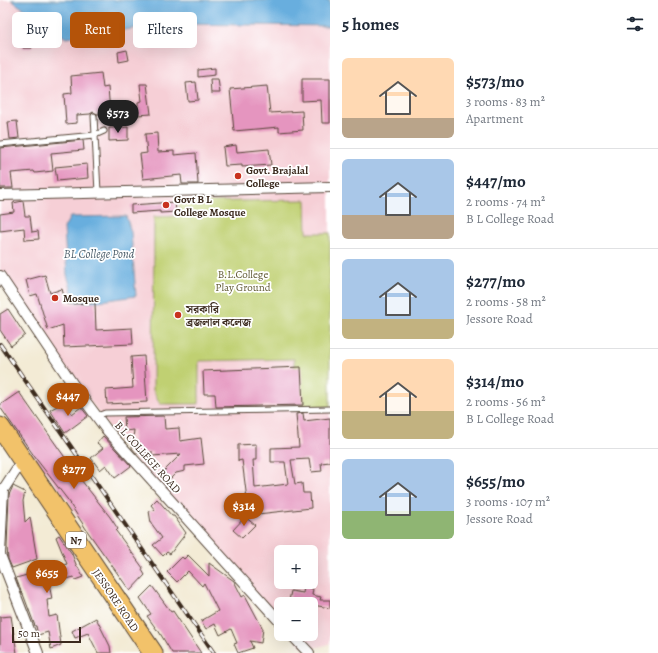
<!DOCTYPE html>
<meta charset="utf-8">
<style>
:root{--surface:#fff;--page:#f2f2f3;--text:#1f2937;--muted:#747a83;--line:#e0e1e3;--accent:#b45309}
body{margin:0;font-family:Alegreya,"Noto Serif Bengali",serif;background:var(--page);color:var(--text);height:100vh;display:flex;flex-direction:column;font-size:15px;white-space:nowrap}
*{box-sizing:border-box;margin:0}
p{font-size:13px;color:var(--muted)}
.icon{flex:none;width:22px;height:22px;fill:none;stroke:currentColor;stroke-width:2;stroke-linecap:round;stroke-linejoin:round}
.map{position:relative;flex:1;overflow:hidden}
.drawer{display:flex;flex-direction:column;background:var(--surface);width:328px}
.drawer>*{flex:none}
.guide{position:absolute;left:12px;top:12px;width:258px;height:36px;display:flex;gap:8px}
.controls{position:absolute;left:274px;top:545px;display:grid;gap:8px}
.controls a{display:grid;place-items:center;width:44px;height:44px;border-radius:6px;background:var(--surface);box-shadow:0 4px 16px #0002;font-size:20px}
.scale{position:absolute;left:12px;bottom:10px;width:69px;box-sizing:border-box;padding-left:4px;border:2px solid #3b2a1e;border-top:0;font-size:11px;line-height:14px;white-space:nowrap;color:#3b2a1e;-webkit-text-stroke:3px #fff;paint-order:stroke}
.price{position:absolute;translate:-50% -34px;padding:0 9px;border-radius:14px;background:var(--accent);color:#fff;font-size:13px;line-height:26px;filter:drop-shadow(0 1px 2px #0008)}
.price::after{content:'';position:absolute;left:50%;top:24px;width:12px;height:9px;margin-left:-6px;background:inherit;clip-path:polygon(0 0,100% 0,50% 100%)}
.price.active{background:#222;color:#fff}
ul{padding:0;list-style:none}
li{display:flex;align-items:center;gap:12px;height:100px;padding:0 12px}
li+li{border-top:1px solid var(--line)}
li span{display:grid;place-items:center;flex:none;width:112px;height:80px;border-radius:6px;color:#555}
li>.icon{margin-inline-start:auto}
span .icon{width:48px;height:48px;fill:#fffc;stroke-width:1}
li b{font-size:17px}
h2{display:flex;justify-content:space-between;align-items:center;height:48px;padding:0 12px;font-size:17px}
.tag{padding:0 14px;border-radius:6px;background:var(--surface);box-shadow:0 4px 16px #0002;font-size:14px;line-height:36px}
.tag.active{background:var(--accent);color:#fff}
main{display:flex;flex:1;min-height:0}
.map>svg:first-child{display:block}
</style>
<main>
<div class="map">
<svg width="330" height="653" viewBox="0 0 330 653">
<rect width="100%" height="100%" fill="#fff"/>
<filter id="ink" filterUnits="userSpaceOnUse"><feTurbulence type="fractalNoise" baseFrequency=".025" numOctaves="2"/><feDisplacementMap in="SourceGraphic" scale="8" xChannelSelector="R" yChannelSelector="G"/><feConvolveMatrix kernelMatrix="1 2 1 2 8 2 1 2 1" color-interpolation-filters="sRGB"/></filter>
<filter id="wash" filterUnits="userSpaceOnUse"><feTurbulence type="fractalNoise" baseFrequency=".012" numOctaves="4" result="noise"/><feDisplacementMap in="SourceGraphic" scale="16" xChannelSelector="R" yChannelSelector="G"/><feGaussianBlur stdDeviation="0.9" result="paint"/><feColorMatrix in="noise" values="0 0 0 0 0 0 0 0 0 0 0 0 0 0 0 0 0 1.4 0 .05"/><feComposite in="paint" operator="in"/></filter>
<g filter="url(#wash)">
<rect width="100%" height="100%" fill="#f3ebd5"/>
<!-- built -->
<path fill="#f6cfd6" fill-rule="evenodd" d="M0 0H11L66 38 168 24 330 26V644L305 650 291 634H311V604H281V623L123 447 0 276ZM281 552H311V582H281Z"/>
<!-- green -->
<path fill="#c0d072" stroke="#7e7d48" d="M306 200 307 233H330V410H295L294 359 199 361V404H160L153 390 154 217 179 216V202Z"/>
<!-- water -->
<path fill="#67aede" stroke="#516c7e" d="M11 0H330V26L168 24 66 38Z
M126 216 131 232 136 296 94 302H75L67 275 64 228 70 217Z"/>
<g id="blocks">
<!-- building -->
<path fill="#e595bf" d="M22 38H32V48H23Z
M127 50 129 60 119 62 118 52Z
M215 68V75L198 77V70Z
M101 73 103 88 108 87 110 113 97 114 93 112 90 114 77 115V123L66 124 64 94 72 93 71 76Z
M210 79H218L220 93H211Z
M302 79H330V123H322L321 100 302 101Z
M196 82 198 100 188 101 186 83Z
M140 84H147L151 114 138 115V102L142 101Z
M267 86 270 113 302 111 303 130 279 132V127L234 131 230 89Z
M17 121 19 138 10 139 8 122Z
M128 127V140L109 141V128Z
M157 133 158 152 174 151V155L196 153 198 184H182L181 175 143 179 140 154 147 153 145 134Z
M83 140 84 150 51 153 53 171 35 173 34 171 11 173 13 188H0V148Z
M236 145 237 152 269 149 271 165 242 167V165L225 166 223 147Z
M87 164 88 178 57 181 55 167Z
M23 201 25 216H30L32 232 38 231 39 239 25 240 24 228 0 231V214L14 212 13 203Z
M175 202 176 212 160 213V211L131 213V205Z
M45 275 50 293 62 289 66 304 95 303 96 330 132 328 133 344 64 347 63 325 48 330 37 294 30 296 26 280Z
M8 309 25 335 11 346 0 330V314Z
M144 356 147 402 107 404 106 390 133 388 131 357Z
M301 367 303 405 216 407 215 394H204L203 371Z
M19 392 78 476 110 517 118 529 116 531 143 568 142 570 145 575 130 591 88 532 70 504H71L37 460 0 407V405Z
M64 402 72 414 81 407 88 416 65 433 50 410Z
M303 413 304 421 330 418V462L321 463 322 471 311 472 309 459 291 460 295 484 302 483 303 493H310L311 508 249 515 242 460 238 461V445L256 444V460H253L255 488 288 484 285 462H271V448L299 447 296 414Z
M164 416 165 429 179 428 180 441 201 438 204 464 185 466V471L176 473 170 479 163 472 181 454 152 456V452L136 453 132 448 134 430 125 431 124 417Z
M103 436 131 466 115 478 106 465 100 470 91 458 103 448 97 443Z
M13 486 25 492 23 501 25 522 30 517 37 559 12 568 8 559 7 547 9 495Z
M157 499 172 516H174L186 533 170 554 167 552 163 556 153 545 162 538 151 523 149 511 155 510 151 505Z
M245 517 255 525 242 538 233 530Z
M59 535 72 554 77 567H78L83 577 75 580 74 577 49 584 52 599 47 600 49 617 57 615 61 645 51 649 48 632 38 635 36 626H35L23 594H22L16 578 67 564 56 537Z
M188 555 209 576V563L234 581 242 597 245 595 263 629 261 643 250 641 253 648 238 653 234 644 237 643 231 629 220 635 215 624 206 629 201 621 218 611 204 583 202 586 188 571 177 582 167 572 182 557 184 559Z
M152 586 171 612 173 611 201 653H172L158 630H157L147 616 151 614 140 598Z
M304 587 313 589 312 595 321 597 320 600H330V608L289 601 291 591 303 593Z
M11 616 17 653H0V617Z
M96 618 110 646 111 653H98L88 633 75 638 72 631Z"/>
</g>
</g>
<g filter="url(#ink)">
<use href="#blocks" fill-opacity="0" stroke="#574739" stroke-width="1"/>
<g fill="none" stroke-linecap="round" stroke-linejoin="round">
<defs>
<path id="lane" d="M94 116 98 192
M0 144 95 135 104 131
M97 416 105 413 330 409"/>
<path id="street" d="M0 195 330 187
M0 276 74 386 106 429 281 623
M0 554 3 490 22 461
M0 555 38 653
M291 634 309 653"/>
<path id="highway" d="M0 427 153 653"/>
</defs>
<!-- lane casing -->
<use href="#lane" stroke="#574739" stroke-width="7"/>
<!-- street casing -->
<use href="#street" stroke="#574739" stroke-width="12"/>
<!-- highway casing -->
<use href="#highway" stroke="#574739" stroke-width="21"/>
<!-- lane -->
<use href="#lane" stroke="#fff" stroke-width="5"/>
<!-- street -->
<use href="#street" stroke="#fff" stroke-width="10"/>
<!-- highway -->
<use href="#highway" stroke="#f2c26a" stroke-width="19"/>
<defs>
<path id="rail" d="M0 344 214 653"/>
</defs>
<!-- rail casing -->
<use href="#rail" stroke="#3b2a1e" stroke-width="4"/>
<!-- rail -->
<use href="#rail" stroke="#fff" stroke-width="2.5" stroke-dasharray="8" stroke-linecap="butt"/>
</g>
</g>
<!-- markers -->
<g fill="#c8321e" stroke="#fff" stroke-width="1.5">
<circle cx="238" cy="176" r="4"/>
<circle cx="166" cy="205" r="4"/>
<circle cx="55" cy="298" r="4"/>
<circle cx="178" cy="315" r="4"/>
</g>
<g text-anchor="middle" stroke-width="3.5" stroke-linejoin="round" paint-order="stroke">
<!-- shield labels -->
<rect fill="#fff" stroke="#766a62" stroke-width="1" x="66" y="532" width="20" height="16" rx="3"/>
<g font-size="10" font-weight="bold" fill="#3b2a1e">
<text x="76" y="544">N7</text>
</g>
<!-- poi labels -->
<g font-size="11" font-weight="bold" fill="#3b2a1e" stroke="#fff" text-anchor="start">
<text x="246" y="174">Govt. Brajalal<tspan x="246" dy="13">College</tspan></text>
<text x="174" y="203">Govt B L<tspan x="174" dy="13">College Mosque</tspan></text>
<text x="63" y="302">Mosque</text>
<text x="186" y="313">সরকারি<tspan x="186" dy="13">ব্রজলাল কলেজ</tspan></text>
</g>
<!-- park labels -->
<g font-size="11" fill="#635c37" stroke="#fff">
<text x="243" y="278">B.L.College<tspan x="243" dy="13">Play Ground</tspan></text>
</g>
<!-- street labels -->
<g font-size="11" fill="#3b2a1e" stroke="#fff">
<text transform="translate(148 457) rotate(48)" y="4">B L COLLEGE ROAD</text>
<text transform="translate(116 600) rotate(56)" y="4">JESSORE ROAD</text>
</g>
<!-- water labels -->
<g font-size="12" font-style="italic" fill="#4d5f6b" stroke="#fff">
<text x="99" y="258">BL College Pond</text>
</g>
</g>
</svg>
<div class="controls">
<a>+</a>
<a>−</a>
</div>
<div class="scale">50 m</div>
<b class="price active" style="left:118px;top:134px">$573</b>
<b class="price" style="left:68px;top:417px">$447</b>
<b class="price" style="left:74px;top:490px">$277</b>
<b class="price" style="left:244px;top:527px">$314</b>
<b class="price" style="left:47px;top:594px">$655</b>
<div class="guide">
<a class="tag">Buy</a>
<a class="tag active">Rent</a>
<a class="tag">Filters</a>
</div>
</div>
<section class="drawer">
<h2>5 homes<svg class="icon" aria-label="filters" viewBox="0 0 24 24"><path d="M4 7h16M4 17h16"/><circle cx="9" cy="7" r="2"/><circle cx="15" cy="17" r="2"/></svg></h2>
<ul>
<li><span style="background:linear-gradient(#ffd9b3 75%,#b9a48a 0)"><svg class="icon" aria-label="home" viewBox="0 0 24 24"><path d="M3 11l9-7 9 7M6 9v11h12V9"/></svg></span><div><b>$573/mo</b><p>3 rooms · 83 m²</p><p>Apartment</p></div></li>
<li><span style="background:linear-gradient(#a9c7e8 70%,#b9a48a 0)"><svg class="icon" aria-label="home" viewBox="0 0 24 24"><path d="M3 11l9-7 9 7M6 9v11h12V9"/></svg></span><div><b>$447/mo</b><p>2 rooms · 74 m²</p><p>B L College Road</p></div></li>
<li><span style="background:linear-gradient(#a9c7e8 75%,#c2b280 0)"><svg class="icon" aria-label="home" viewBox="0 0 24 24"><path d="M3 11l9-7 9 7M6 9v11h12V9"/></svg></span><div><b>$277/mo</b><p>2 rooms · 58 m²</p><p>Jessore Road</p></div></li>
<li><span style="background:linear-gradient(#ffd9b3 65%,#c2b280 0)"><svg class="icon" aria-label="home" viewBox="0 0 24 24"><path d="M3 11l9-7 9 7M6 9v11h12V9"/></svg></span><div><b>$314/mo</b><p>2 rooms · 56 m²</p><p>B L College Road</p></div></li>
<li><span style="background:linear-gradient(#a9c7e8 65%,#8fb573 0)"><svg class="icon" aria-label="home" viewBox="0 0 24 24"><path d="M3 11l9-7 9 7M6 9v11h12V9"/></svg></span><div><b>$655/mo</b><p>3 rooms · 107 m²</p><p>Jessore Road</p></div></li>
</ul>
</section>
</main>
